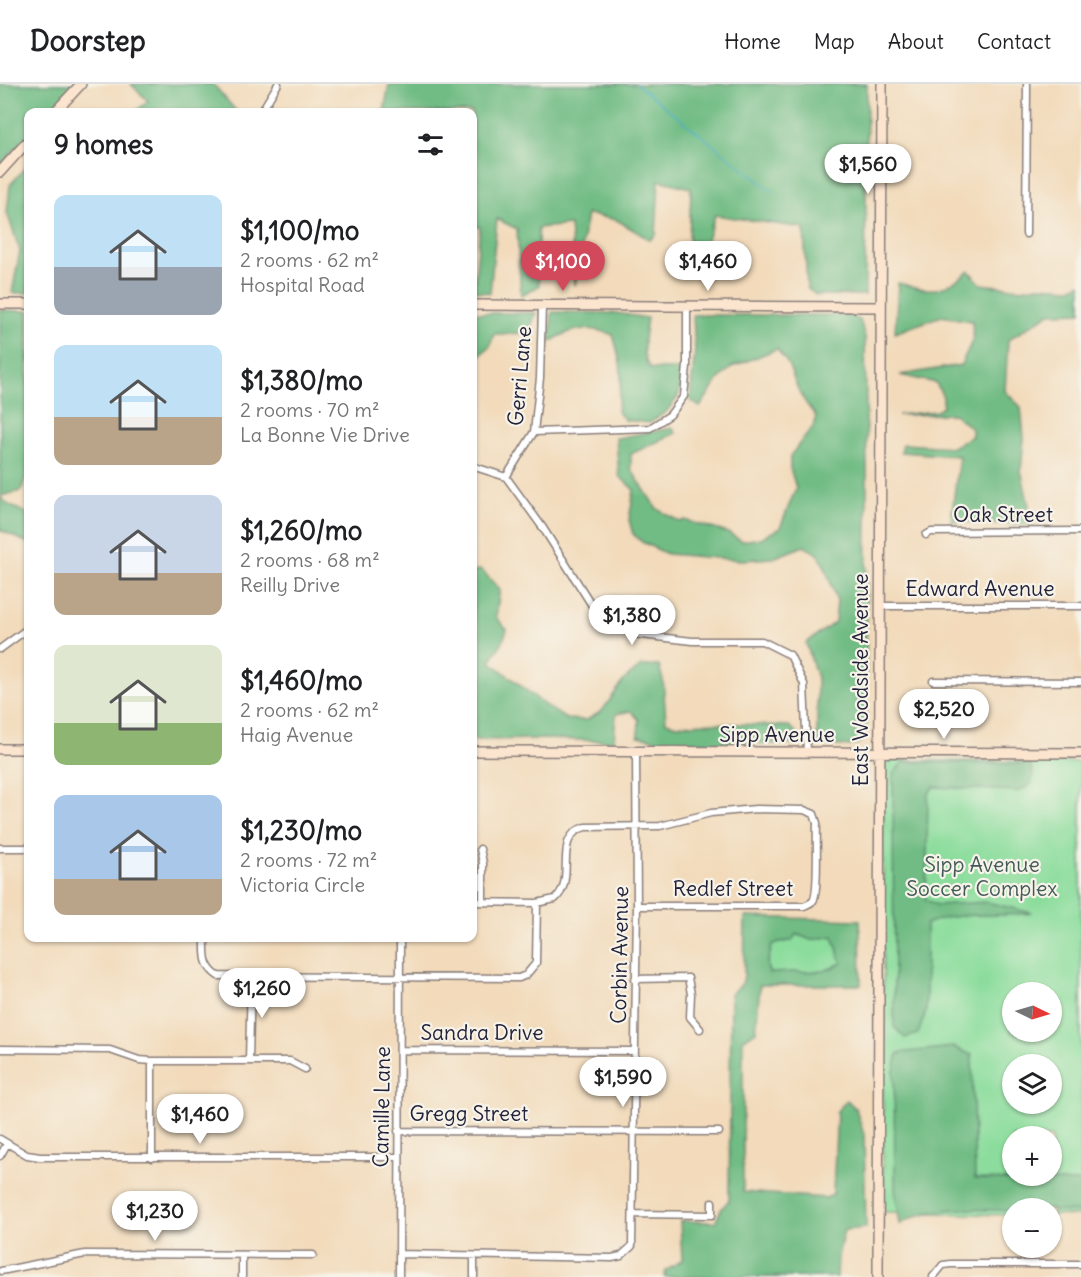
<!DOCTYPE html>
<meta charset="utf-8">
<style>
:root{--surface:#fff;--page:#f2f2f2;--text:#202124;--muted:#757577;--line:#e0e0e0;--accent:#d1495b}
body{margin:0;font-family:Delius,sans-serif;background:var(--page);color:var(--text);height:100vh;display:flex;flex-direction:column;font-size:22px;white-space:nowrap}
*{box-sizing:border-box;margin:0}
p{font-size:20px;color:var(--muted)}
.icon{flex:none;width:33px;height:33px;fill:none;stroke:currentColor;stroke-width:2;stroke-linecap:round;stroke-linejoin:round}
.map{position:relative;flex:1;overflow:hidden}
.details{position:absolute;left:24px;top:24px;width:453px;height:834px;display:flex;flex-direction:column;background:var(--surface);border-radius:12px;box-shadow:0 2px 4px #0004}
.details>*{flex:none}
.needle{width:39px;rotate:95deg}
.buttons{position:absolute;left:1002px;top:898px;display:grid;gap:12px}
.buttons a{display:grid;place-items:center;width:60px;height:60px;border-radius:50%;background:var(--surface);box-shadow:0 2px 4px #0004;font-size:30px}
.price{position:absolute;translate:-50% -51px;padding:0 14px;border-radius:21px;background:#fff;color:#222;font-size:20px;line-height:39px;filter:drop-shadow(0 2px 3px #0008)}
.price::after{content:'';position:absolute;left:50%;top:36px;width:18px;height:14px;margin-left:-9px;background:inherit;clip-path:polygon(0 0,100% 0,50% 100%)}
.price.current{background:var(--accent);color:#fff}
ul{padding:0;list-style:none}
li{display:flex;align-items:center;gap:18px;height:150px;padding:0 30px}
li span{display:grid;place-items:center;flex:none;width:168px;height:120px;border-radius:12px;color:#555}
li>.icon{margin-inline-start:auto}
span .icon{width:72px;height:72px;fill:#fffc;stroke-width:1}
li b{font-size:26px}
h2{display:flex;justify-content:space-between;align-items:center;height:72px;padding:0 30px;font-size:26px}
header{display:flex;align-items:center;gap:36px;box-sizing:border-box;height:84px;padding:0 30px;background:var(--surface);border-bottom:2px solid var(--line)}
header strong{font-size:28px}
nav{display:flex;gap:33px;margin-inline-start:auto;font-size:21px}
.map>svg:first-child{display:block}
</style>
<header>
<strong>Doorstep</strong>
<nav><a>Home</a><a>Map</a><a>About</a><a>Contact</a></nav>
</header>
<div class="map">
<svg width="1081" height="1193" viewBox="0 0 1081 1193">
<rect width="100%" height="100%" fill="#f7f3e8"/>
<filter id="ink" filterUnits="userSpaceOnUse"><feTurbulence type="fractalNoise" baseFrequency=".0167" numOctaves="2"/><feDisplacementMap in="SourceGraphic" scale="12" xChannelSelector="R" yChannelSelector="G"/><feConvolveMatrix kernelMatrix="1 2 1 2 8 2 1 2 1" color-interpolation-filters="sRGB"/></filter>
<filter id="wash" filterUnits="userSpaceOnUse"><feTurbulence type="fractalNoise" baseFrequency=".008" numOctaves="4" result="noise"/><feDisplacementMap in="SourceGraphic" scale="24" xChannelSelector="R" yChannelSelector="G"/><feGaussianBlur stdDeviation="1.35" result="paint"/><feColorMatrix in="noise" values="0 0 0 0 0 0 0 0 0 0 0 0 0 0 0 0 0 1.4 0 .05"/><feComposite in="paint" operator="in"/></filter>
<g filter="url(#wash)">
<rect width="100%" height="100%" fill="#f2daba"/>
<!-- green -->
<path fill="#8cdd9d" stroke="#57806c" stroke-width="1.5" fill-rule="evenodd" d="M883 676 1081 678V1132L1052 1131V1125H1012V1131L883 1128ZM1012 909H1052V948H1012ZM1012 981H1052V1020H1012ZM1012 1053H1052V1092H1012Z
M796 849 811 856 833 852 842 879 824 887 769 890 767 881 772 861 779 858 792 857Z"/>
<!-- forest -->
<path fill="#71bc84" stroke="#4a6f60" stroke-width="1.5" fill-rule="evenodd" d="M0 0H75L49 28H28V51L0 82Z
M131 0H213L237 28H135L148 17Z
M389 0H867L865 211H816L807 204 804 144 715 131 705 161 689 157 691 104 659 96 656 150 650 156 617 136 587 130 575 202 570 141 538 144 539 202 521 211 517 145 497 135 490 209 474 207 480 143 473 142 472 28H384Z
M28 80V209H12L20 167 7 129 10 101Z
M969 187 981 200 1021 205 1038 202 1071 204 1081 199V228L1050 229 1008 256 1005 307 1021 323 1024 354 1021 386 1033 441 951 437 959 372 901 368 903 360 953 363 972 352V345L954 330 898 331 937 327 943 322V313L936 299 900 291 961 281 973 255 972 237 941 232 895 249 898 199C932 208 940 210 969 187Z
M0 226 28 227V385L21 407 0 412Z
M552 228 617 229 647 234C645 249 639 274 651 285H678L682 295 678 313 667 327 650 339 625 336 617 327C623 295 623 283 613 251 589 241 571 244 550 258Z
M472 229H536L528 249 494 250 490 262 473 277Z
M693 231H847L860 236 865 253 867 386 866 652C853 669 835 661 817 657V594L806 559 835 538 837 517 825 483 818 470 804 462 773 474 742 476 667 470 642 458 633 450 629 436 634 406 619 392 616 354 672 344 676 349 631 370V385L656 424 680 438 685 436 728 449 742 457 761 454 780 444 796 404 790 384V372L813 343 816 332C802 316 797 304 790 285 788 278 781 271 777 265L732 283 719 295 700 323 690 316 695 266Z
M0 413 7 420 28 430V459L0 446Z
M481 486 500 505 496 533 507 546 502 559 490 577 546 622 566 635 587 636 602 627 624 596 641 582H659L663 596 666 638 676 641 706 639 789 642 796 648 795 660 666 658 638 652 639 636 631 627 616 630 614 657 543 655 473 656V487Z
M903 678 1030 680 1033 691 1031 700 1020 707 933 703 928 711 926 816 937 821 987 818 1032 829C998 834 958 826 926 840V927L918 950 905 954 894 943 893 690Z
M745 833 860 836 861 901H760L756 947 743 956V1108L826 1114 833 1110 837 1027 847 1016 856 1025 864 1051 866 1144 844 1146 838 1172 837 1193H664L666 1187 682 1176 680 1137 715 1138 722 1124 729 1116 731 910 742 900 744 892ZM796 850 811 856 833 852 842 879 824 887 769 889 767 881 772 861 779 858 792 857Z
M953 963 972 971 975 1095 1081 1098V1128L1052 1127V1125H1012V1127C975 1126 933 1119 900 1140L895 1106 894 987 898 969Z"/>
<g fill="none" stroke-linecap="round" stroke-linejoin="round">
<!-- stream -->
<path stroke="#42aec1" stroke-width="1.5" d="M636 0 773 108"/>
</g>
</g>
<g filter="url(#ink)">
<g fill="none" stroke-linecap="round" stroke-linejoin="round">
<defs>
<path id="street" d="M261 28 278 0
M1026 150 1027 0
M534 348 650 344 670 331 684 312 687 282V222
M472 382 506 393 543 444 598 531 633 550 692 557H762L790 571 804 600 807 669
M506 393 534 348 540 294 542 222
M926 451 931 448 1081 447
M880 522H1081
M0 565 26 546 28 541
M933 597 1081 598
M0 764H28
M480 765 483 779V818
M472 818 537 819 555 815C578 795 551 753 585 743L660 742 711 729 756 725 804 726 814 730 817 739C816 753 819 809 813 817 810 820 808 820 804 822H637
M205 854C205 870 203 882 218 892L519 894 526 891 536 879 537 819
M635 895 688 894 691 910 690 933 700 945
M0 965 110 966 139 976 152 977H290L305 985
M400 966 635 967
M152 977V1074
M249 977 251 893
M398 1047 719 1048
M0 1055 27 1071 40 1073H398
M0 1072 7 1060
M634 1130 712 1131V1118
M399 1170 612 1174 621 1172 632 1162 637 822 636 667
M242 1171V1193
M474 1172V1193
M1 1187 85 1170 313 1171
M399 1193 400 854
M933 1193 943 1181 951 1180H1081"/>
<path id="secondary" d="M55 28 81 0
M0 88 28 57
M0 220H28
M472 221 881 223
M0 665H28
M472 667 1081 669
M878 1193 882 0"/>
</defs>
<!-- street casing -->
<use href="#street" stroke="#8a7e7a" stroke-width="9"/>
<!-- secondary casing -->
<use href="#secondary" stroke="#8a7e7a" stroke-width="12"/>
<!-- street -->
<use href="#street" stroke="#fff" stroke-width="6"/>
<!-- secondary -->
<use href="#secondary" stroke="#fce5cf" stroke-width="9"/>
</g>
</g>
<g text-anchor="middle" stroke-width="4.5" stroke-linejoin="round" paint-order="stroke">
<!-- street labels -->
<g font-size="21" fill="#22223b" stroke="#f7f3e8">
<text transform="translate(520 292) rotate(-85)" y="7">Gerri Lane</text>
<text x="1003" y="438">Oak Street</text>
<text x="980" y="512">Edward Avenue</text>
<text transform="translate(861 596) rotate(-90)" y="7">East Woodside Avenue</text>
<text x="777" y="658">Sipp Avenue</text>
<text x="733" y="812">Redlef Street</text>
<text transform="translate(620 871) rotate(-89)" y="7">Corbin Avenue</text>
<text x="482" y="956">Sandra Drive</text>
<text transform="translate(382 1023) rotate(-89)" y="7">Camille Lane</text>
<text x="469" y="1037">Gregg Street</text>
</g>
<!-- park labels -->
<g font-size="21" fill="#425a58" stroke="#f7f3e8">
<text x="982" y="788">Sipp Avenue<tspan x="982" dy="24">Soccer Complex</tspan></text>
</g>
</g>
</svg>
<div class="buttons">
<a><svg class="needle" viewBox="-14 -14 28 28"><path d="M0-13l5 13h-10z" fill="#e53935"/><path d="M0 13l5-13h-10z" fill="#757577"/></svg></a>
<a><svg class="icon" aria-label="layers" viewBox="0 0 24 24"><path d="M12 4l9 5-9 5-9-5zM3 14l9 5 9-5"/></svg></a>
<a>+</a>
<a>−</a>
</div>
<b class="price" style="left:868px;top:111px">$1,560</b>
<b class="price current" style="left:563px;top:208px">$1,100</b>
<b class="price" style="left:708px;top:208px">$1,460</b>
<b class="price" style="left:632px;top:562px">$1,380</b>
<b class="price" style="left:944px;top:656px">$2,520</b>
<b class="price" style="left:262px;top:935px">$1,260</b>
<b class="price" style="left:623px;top:1024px">$1,590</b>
<b class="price" style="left:200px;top:1061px">$1,460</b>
<b class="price" style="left:155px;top:1158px">$1,230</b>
<section class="details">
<h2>9 homes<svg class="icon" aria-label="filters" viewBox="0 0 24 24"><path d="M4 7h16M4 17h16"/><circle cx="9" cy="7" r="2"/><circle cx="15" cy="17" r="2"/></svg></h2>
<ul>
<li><span style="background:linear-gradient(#bfe0f5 60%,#9aa5b1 0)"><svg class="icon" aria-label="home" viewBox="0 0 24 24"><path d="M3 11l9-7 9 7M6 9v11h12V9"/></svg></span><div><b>$1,100/mo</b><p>2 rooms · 62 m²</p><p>Hospital Road</p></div></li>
<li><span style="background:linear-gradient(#bfe0f5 60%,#b9a48a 0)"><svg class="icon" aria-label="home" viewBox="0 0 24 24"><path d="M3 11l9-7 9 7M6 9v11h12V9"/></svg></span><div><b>$1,380/mo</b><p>2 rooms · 70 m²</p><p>La Bonne Vie Drive</p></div></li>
<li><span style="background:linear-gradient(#c9d6e8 65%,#b9a48a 0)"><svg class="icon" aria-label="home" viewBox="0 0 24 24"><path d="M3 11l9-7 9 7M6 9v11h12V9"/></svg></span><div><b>$1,260/mo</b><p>2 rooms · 68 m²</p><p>Reilly Drive</p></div></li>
<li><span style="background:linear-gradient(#dfe7d0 65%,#8fb573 0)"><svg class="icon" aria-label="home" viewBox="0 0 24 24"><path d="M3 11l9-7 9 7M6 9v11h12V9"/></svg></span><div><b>$1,460/mo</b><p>2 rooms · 62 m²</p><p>Haig Avenue</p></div></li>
<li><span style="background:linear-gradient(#a9c7e8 70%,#b9a48a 0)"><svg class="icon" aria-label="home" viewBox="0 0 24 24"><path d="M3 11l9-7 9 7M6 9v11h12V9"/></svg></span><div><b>$1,230/mo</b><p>2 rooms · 72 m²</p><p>Victoria Circle</p></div></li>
</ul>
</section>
</div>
